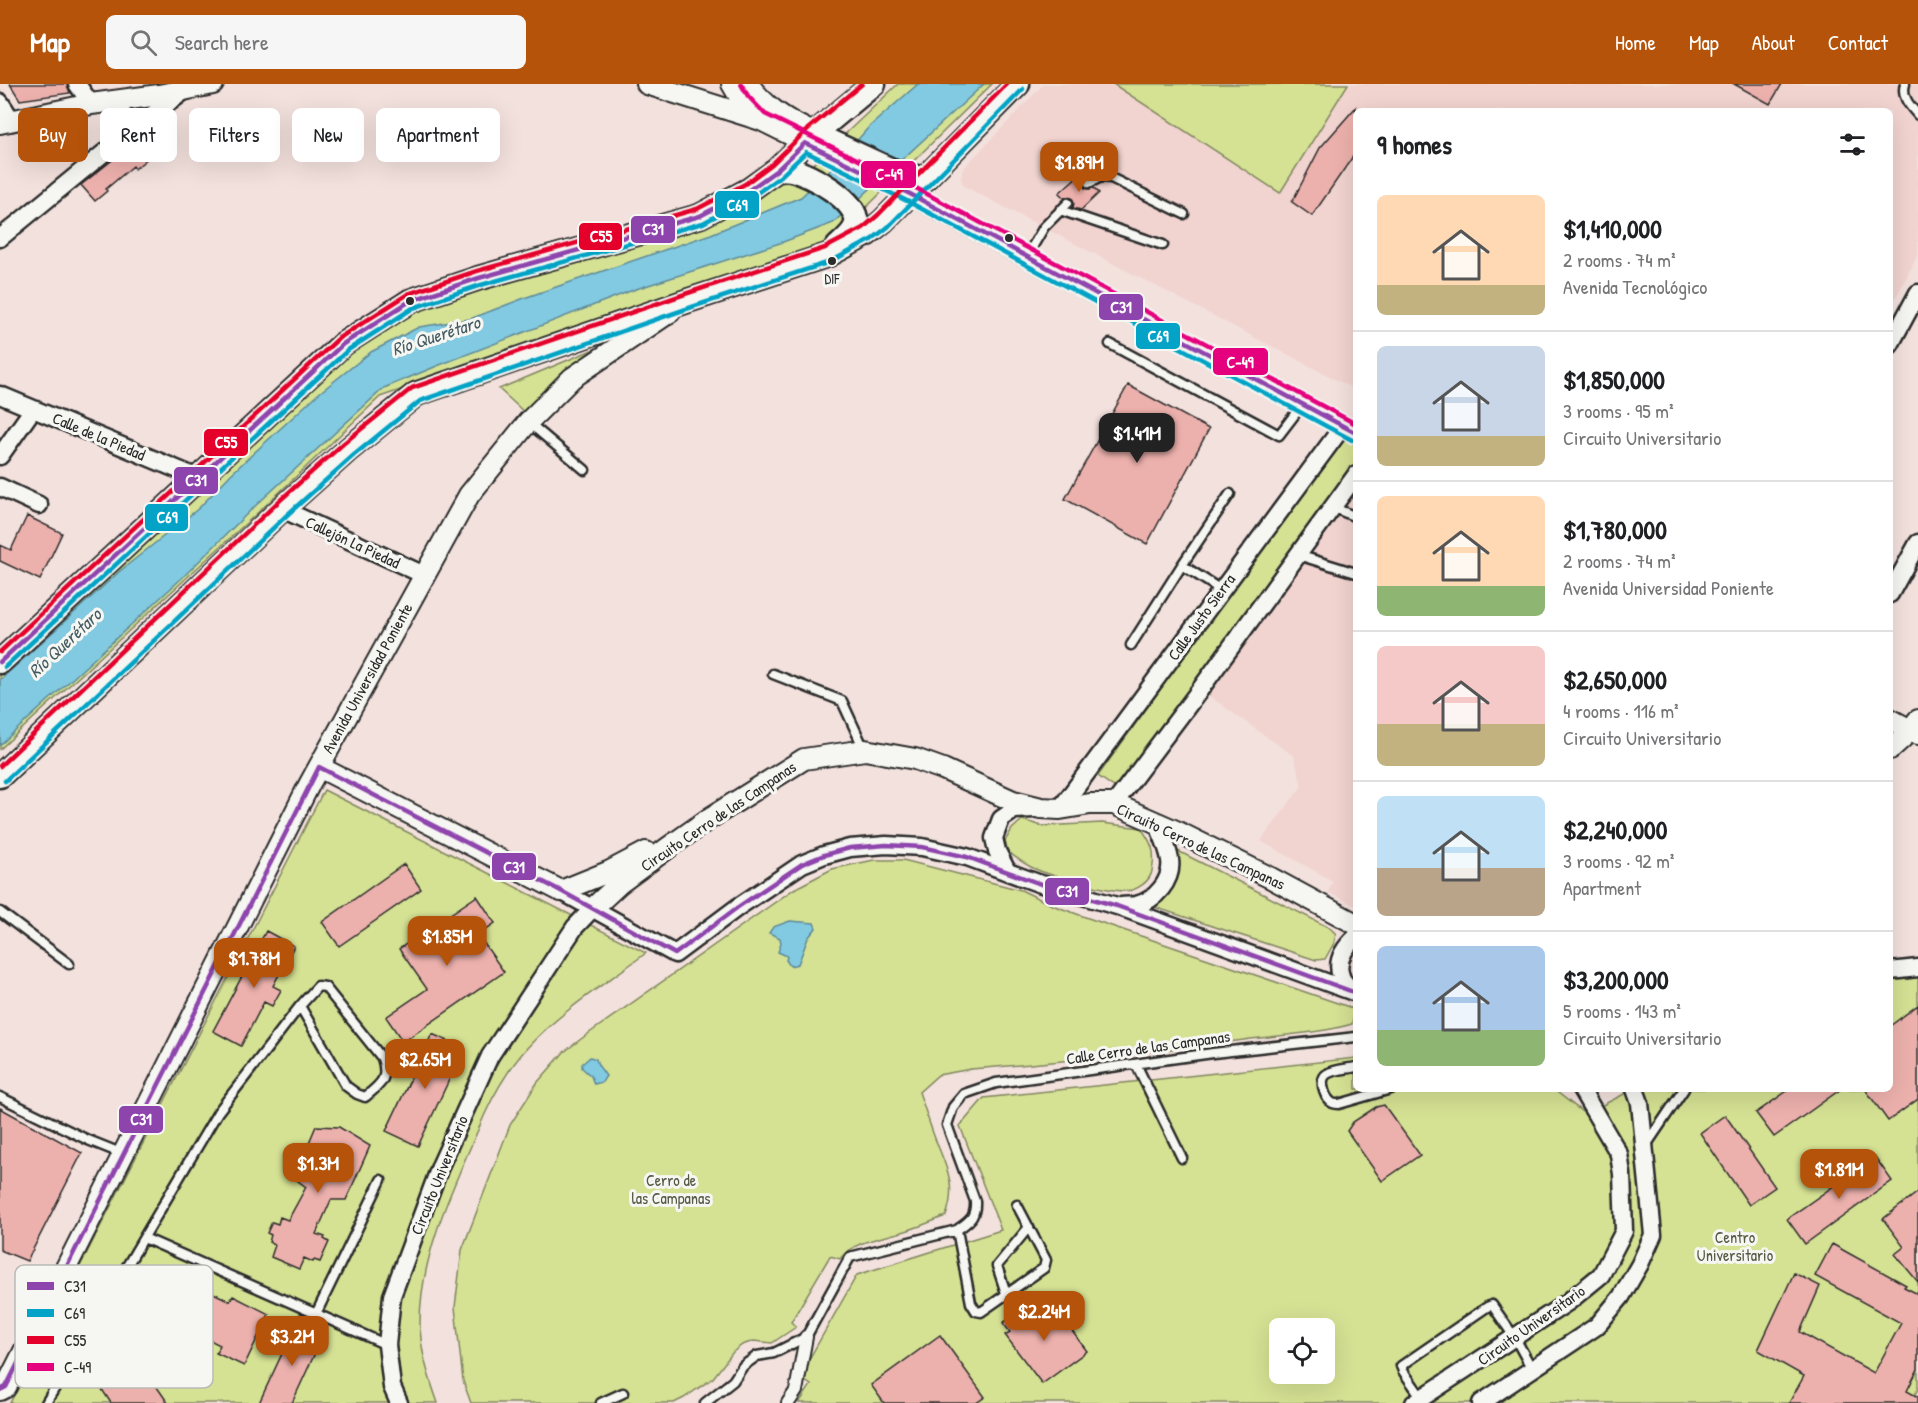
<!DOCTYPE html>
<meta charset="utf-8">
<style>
:root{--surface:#fff;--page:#f6f6f6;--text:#202124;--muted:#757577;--line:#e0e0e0;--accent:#b45309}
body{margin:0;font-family:"Patrick Hand",sans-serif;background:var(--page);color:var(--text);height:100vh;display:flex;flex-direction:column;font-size:22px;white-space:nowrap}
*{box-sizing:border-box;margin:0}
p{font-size:20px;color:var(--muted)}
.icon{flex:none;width:33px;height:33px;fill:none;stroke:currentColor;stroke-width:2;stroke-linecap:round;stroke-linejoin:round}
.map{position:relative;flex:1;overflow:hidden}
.drawer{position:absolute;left:1353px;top:24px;width:540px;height:984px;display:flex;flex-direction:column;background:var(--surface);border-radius:9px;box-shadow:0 6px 24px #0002}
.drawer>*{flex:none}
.hud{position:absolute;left:18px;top:24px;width:570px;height:54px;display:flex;gap:12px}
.buttons{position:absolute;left:1269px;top:1234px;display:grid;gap:12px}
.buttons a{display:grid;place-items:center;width:66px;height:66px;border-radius:9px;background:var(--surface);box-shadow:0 6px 24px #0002;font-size:30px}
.price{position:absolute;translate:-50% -51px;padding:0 14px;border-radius:12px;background:var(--accent);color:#fff;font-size:20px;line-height:39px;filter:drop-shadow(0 2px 3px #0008)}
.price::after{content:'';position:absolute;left:50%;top:36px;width:18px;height:14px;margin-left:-9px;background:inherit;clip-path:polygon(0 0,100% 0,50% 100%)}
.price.selected{background:#222;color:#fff}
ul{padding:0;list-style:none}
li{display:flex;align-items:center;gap:18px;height:150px;padding:0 24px}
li+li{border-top:2px solid var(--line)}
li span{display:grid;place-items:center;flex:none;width:168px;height:120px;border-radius:9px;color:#555}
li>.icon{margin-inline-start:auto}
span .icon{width:72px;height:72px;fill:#fffc;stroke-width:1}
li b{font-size:26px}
h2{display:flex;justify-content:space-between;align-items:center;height:72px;padding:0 24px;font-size:26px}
.pill{padding:0 21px;border-radius:9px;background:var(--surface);box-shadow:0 6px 24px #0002;font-size:21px;line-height:54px}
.pill.selected{background:var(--accent);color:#fff}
header{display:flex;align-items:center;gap:36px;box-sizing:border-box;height:84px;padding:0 30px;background:var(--accent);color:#fff}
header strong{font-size:28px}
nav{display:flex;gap:33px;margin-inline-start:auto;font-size:21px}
.search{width:420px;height:54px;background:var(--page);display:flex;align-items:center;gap:15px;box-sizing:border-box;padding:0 21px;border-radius:9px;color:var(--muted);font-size:22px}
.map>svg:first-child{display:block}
</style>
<header>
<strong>Map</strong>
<div class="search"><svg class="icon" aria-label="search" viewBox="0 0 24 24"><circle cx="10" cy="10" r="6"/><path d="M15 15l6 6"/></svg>Search here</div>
<nav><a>Home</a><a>Map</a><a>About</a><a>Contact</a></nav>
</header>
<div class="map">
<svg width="1918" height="1319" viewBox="0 0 1918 1319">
<rect width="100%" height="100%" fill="#f3e1dd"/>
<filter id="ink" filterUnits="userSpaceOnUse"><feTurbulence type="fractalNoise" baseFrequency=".0167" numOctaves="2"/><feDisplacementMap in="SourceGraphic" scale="12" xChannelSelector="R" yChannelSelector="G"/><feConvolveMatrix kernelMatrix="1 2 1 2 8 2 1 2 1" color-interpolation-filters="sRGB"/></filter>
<g filter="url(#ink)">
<!-- built -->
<path fill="#f1d3cf" d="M1044 0H1918V170L1890 225V27H1356V306L964 102 961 94 963 85Z
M1356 401V822L1328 808 1333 797 1261 757 1302 702 1294 672 1205 609Z"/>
<!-- green -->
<path fill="#d5e193" stroke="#80865f" stroke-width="1.5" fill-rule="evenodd" d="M898 0H992L832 157 380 313 266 421 0 665V581L329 277 408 222 695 141 806 87Z
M1113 0H1348L1280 109Z
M604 261 526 330 499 305Z
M1345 348 1356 356V381L1121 708 1098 692Z
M324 706 646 869C606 899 561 927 527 964 510 983 496 1006 485 1030 457 1095 420 1167 420 1239 420 1266 429 1294 438 1319H10Z
M1022 736 1042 742 1102 739 1141 744C1152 759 1156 768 1152 787 1150 798 1136 807 1125 807 1108 807 1046 791 1031 783 1023 779 1015 773 1008 768L1005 757 1012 745Z
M1176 766 1330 844 1336 850 1334 859 1325 875 1316 876 1151 822C1168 803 1186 793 1176 766Z
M874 776H903L1021 806 1052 821 1088 834 1355 925 1352 940C1318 950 1279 951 1244 956 1153 968 1062 978 971 985L938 991 919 1008C924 1022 928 1035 933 1049 944 1080 958 1098 946 1132 932 1137 917 1144 902 1148 881 1154 853 1157 840 1175L830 1172 791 1238 796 1243 772 1259 754 1257 742 1261 733 1268 713 1294 684 1314 674 1319H471L463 1297 455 1223 462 1166 510 1041 537 999 564 968 585 952 794 805 832 785Z
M1918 893V1305L1910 1319H799L811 1301 799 1293 857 1191 1001 1146 960 1042 984 1014 1356 974V1005H1553L1585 1030 1634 1005H1890V897ZM1280 1245H1324V1290H1280Z"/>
<!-- water -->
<path fill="#81cae1" stroke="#5f8a98" stroke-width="1.5" d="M918 0H984L833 139 783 158 633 206 437 282 384 304 253 424 182 494 0 661V596L120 487 199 424 231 390 318 310 371 268 419 243 470 235 527 213 711 150 801 113 840 76 868 44Z
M790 837 814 839 816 844 808 854 798 880 790 882 786 876 787 872 778 868 781 859 780 854 769 849 773 843Z
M590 973 596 975 598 981 606 992 602 998 594 1000 591 992 582 984V980Z"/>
<!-- building -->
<path fill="#edb1ad" stroke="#2b2b2b" stroke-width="1.5" d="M10 0H67L70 9 20 16Z
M1734 0H1782L1770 20Z
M1356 23V68L1312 132 1292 118 1320 64Z
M135 58 149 73 135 85 133 82 106 105 107 107 95 117 81 101Z
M1081 89 1085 94 1083 99 1085 104 1089 105 1094 104 1099 109 1081 126 1073 124 1074 118 1072 114 1067 113 1064 114 1059 109Z
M1128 301 1209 345 1147 460 1065 415Z
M27 432 62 449 40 496 0 477V461L11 466Z
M404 780 421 805 339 862 322 838Z
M477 812 495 839 478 851 504 888 403 958 386 933 427 905 399 865Z
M266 847 294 862 273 902 281 906 272 922 264 918 241 962 213 947Z
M1918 921V1015L1888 1037 1865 1005H1890V942Z
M432 950 464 964 418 1062 386 1047Z
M1790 1005H1841L1774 1053 1756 1029Z
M1384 1021 1420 1071 1382 1097 1347 1047 1353 1038 1376 1023Z
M0 1024 82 1069 27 1177 0 1166Z
M1725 1031 1775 1103 1749 1121 1700 1049Z
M316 1042 339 1043 370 1062 346 1116H331L316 1150 325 1153 324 1155 329 1158 320 1178 314 1176 313 1178 304 1174 299 1185 271 1173 275 1161 269 1158 271 1151 267 1149 272 1138 278 1140 280 1133 288 1136 306 1103 294 1094Z
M1875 1073 1892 1097 1805 1160 1787 1135Z
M1918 1108V1198L1895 1170 1904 1163 1883 1135Z
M1832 1160 1906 1201 1904 1203 1918 1210V1285L1907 1307 1918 1313V1319H1789L1804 1292 1758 1266 1794 1189 1820 1202 1800 1248 1874 1289 1901 1239 1815 1192Z
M177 1188 198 1198 197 1201 230 1217 233 1212 269 1230 244 1282 216 1269 220 1261 180 1241 176 1250 153 1238Z
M1050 1218 1087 1267 1042 1300 1005 1251 1010 1248 1003 1239 1017 1229 1023 1238Z
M295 1242 322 1254 292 1319H259Z
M940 1251 985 1313 976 1319H884L871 1301Z
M135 1271 168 1319H111L97 1298Z"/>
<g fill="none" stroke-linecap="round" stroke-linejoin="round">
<defs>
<path id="service" d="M1905 0C1901 13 1910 22 1918 31
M1089 99 1101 93 1111 94 1184 130
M1060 126 1163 161
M1027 172 1044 143 1068 119
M1110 260 1279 351 1302 321
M528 338 585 386
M1332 423 1356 433
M1298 471 1356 489
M1182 481 1230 410
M1131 561 1182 481 1221 506
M773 590 842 617 864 665
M0 828 69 880
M318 902 325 903 382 974C389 995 381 1000 365 1013L357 1010 346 1002 300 922Z
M1136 980 1182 1074
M1356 983C1348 985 1334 985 1327 990 1319 995 1324 1012 1330 1017 1332 1020 1336 1020 1339 1020L1391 1005
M0 1013 88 1056 123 1070
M1647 1060 1684 1005
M957 1146 971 1219 976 1227 981 1228 1044 1184 1046 1176 1017 1121
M144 1154 387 1261
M1006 1209 997 1182 1029 1143
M316 1230 381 1096
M1422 1314 1403 1287 1401 1282 1487 1223 1492 1221 1515 1254 1532 1285
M46 1319 218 1028 300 922
M601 1319 623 1309
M705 1319 733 1297 743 1282 757 1272 774 1269 806 1253 850 1173 957 1146C969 1137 976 1134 975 1117L947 1041 953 1023 964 1010 996 999 1213 969 1356 953"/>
<path id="pedestrian" d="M788 1319 796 1307 806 1253"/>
<path id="minor" d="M77 0 91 20
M0 18 13 38
M0 154 127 50 184 7
M1890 261 1918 209
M0 311 198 394
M0 372 33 325
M0 403 39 421
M282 425 424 491
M1890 510 1918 459
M1114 720 1199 607 1356 391
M1060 725 1343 342
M1007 787 997 767 994 754 1001 735 1014 726 1034 725
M561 807 675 870 738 823 802 780 824 771 850 764 886 761 922 763 967 773 1038 799 1117 822 1356 909
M1121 822C1126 821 1131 822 1136 821 1155 817 1173 796 1170 776 1168 763 1162 751 1157 739
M1890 887 1918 884
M1353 908C1349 903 1342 897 1341 892 1335 876 1345 863 1356 853
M399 1319 392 1303 387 1261 392 1212 441 1080 490 972 575 843 593 824
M1414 1319 1568 1218 1601 1191 1624 1147 1622 1090 1619 1070 1581 1005
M1481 1319 1597 1242 1621 1213 1640 1180 1653 1151 1640 1019 1635 1005"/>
<path id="tertiary" d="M647 0 761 36 910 110 1356 349
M732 0 742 17 759 34
M748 0C764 22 784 35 809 47
M108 18C120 26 126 36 127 50
M0 39 91 20 159 11 213 0
M1890 635 1918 650
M1890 665 1911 646 1918 636
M319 683 561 807 608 788 646 768
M593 824 620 799 669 763 710 734 804 675 865 666 915 675 943 685 1013 717 1041 724 1060 725 1090 720H1114L1178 748 1271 794 1356 840
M0 1306 6 1303 310 699 469 411 528 338 572 294 670 228"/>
<path id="secondary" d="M814 50 896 88 925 95
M777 86C781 86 787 85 791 86 810 90 860 117 856 140 854 149 845 156 838 162
M0 578 343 260 410 217 479 194 700 132 749 106 777 86 814 50 874 0
M0 692 282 425 349 365 416 310 690 216 828 171 867 150 883 137 1018 0"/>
</defs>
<!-- service casing -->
<use href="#service" stroke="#2b2b2b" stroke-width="13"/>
<!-- pedestrian casing -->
<use href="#pedestrian" stroke="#2b2b2b" stroke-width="16"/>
<!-- minor casing -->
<use href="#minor" stroke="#2b2b2b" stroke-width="21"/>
<!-- tertiary casing -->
<use href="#tertiary" stroke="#2b2b2b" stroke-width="24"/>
<!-- secondary casing -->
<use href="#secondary" stroke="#2b2b2b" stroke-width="27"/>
<!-- service -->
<use href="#service" stroke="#f6f6f2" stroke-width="8"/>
<!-- pedestrian -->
<use href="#pedestrian" stroke="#f6f6f2" stroke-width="12"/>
<!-- minor -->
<use href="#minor" stroke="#f6f6f2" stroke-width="16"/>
<!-- tertiary -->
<use href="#tertiary" stroke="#f6f6f2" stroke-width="20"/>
<!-- secondary -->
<use href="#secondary" stroke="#f6f6f2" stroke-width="22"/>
<defs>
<path id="bus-1" d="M0 578 343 260 410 217 479 194 700 132 749 106 777 86 805 59 910 110 1356 349
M0 1306 6 1303 319 683 561 807 675 870 738 823 802 780 824 771 850 764 886 761 922 763 967 773 1038 799 1117 822 1356 909"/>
<path id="bus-2" d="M5 583 348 266 413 224 481 201 703 139 753 112 781 92 806 68 907 117 1352 356
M5 697 287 431 354 371 420 317 692 223 830 178 871 156 888 143 1023 5"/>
<path id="bus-3" d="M0 568 339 254 408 210 477 187 697 125 745 100 772 80 809 44 862 0
M0 682 277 419 344 359 412 304 688 209 825 164 863 144 878 131 1007 0"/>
<path id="bus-4" d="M741 0 748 12 765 30 914 103 1356 340"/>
</defs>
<!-- bus-1 casing -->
<use href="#bus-1" stroke="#f6f6f2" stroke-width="9"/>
<!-- bus-2 casing -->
<use href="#bus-2" stroke="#f6f6f2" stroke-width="9"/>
<!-- bus-3 casing -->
<use href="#bus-3" stroke="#f6f6f2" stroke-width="9"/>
<!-- bus-4 casing -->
<use href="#bus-4" stroke="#f6f6f2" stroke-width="9"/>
<!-- bus-1 -->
<use href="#bus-1" stroke="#8e44ad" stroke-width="4.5"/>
<!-- bus-2 -->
<use href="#bus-2" stroke="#02a3c6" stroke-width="4.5"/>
<!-- bus-3 -->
<use href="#bus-3" stroke="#e4002b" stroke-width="4.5"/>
<!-- bus-4 -->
<use href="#bus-4" stroke="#e5007d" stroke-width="4.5"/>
</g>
</g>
<!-- markers -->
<g fill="#2b2b2b" stroke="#f6f6f2" stroke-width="2">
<circle cx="1009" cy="154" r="5"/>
<circle cx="832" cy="177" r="5"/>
<circle cx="410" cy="217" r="5"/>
</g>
<g text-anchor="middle" stroke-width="6" stroke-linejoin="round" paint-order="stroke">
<!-- bus labels -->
<g font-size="14" fill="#2b2b2b" stroke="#f6f6f2">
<text x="832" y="200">DIF</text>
</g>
<!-- street labels -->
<g font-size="16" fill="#2b2b2b" stroke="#f6f6f2">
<text transform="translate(99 352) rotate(23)" y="6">Calle de la Piedad</text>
<text transform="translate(353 458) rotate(25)" y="6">Callejón La Piedad</text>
<text transform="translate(1201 533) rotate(-54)" y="6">Calle Justo Sierra</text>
<text transform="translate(367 594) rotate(-61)" y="6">Avenida Universidad Poniente</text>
<text transform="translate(718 732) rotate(-34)" y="6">Circuito Cerro de las Campanas</text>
<text transform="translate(1201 762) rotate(25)" y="6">Circuito Cerro de las Campanas</text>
<text transform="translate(1148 963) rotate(-8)" y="6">Calle Cerro de las Campanas</text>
<text transform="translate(439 1091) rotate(-68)" y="6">Circuito Universitario</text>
<text transform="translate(1531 1241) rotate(-35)" y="6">Circuito Universitario</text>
</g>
<!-- park labels -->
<g font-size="16" fill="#565845" stroke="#f6f6f2">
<text x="671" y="1102">Cerro de<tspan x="671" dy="18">las Campanas</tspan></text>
<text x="1735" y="1159">Centro<tspan x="1735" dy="18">Universitario</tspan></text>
</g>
<!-- water labels -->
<g font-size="18" font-style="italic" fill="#455b62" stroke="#f6f6f2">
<text transform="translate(436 252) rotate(-18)" y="6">Río Querétaro</text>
<text transform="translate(65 559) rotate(-43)" y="6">Río Querétaro</text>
</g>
</g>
<!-- legend -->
<rect x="15" y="1181" width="198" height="123" rx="9" fill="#f6f6f2" stroke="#b9b9b6" stroke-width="1.5"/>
<rect x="27" y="1198" width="27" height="8" fill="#8e44ad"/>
<rect x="27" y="1225" width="27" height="8" fill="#02a3c6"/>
<rect x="27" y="1252" width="27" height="8" fill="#e4002b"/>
<rect x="27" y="1279" width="27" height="8" fill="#e5007d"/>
<g font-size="16" fill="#2b2b2b">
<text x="64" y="1208">C31</text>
<text x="64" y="1235">C69</text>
<text x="64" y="1262">C55</text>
<text x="64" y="1289">C-49</text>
</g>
<g stroke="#f6f6f2" stroke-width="2">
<rect x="860" y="76" width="57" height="29" rx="6" fill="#e5007d"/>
<rect x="714" y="106" width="46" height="29" rx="6" fill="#02a3c6"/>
<rect x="630" y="131" width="46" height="29" rx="6" fill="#8e44ad"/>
<rect x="578" y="138" width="45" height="29" rx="6" fill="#e4002b"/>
<rect x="1098" y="209" width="46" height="28" rx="6" fill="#8e44ad"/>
<rect x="1135" y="238" width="46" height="28" rx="6" fill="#02a3c6"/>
<rect x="1212" y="263" width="57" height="29" rx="6" fill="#e5007d"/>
<rect x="203" y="344" width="46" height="29" rx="6" fill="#e4002b"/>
<rect x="173" y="382" width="46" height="29" rx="6" fill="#8e44ad"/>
<rect x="144" y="419" width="45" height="29" rx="6" fill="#02a3c6"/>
<rect x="491" y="768" width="46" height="29" rx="6" fill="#8e44ad"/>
<rect x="1044" y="793" width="46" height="29" rx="6" fill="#8e44ad"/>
<rect x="118" y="1021" width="46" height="29" rx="6" fill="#8e44ad"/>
</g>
<g font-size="16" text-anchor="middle" font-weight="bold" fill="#fff">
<text x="889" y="96">C-49</text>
<text x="737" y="127">C69</text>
<text x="653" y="151">C31</text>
<text x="601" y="158">C55</text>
<text x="1121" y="229">C31</text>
<text x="1158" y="258">C69</text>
<text x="1240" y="284">C-49</text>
<text x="226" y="364">C55</text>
<text x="196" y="402">C31</text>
<text x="167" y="439">C69</text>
<text x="514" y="789">C31</text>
<text x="1067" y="813">C31</text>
<text x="141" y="1041">C31</text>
</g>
</svg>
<div class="buttons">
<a><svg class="icon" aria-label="locate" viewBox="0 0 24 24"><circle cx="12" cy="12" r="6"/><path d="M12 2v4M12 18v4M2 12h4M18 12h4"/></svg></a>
</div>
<b class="price" style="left:1079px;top:109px">$1.89M</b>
<b class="price selected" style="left:1137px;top:380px">$1.41M</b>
<b class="price" style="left:447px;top:883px">$1.85M</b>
<b class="price" style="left:254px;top:905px">$1.78M</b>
<b class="price" style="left:425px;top:1006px">$2.65M</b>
<b class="price" style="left:318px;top:1110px">$1.3M</b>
<b class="price" style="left:1839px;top:1116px">$1.81M</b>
<b class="price" style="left:1044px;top:1258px">$2.24M</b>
<b class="price" style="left:292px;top:1283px">$3.2M</b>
<div class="hud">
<a class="pill selected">Buy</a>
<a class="pill">Rent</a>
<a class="pill">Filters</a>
<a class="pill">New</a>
<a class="pill">Apartment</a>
</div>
<section class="drawer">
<h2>9 homes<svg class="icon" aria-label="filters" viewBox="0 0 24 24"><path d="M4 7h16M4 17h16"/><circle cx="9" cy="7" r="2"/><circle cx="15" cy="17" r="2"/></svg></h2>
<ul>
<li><span style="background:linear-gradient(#ffd9b3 75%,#c2b280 0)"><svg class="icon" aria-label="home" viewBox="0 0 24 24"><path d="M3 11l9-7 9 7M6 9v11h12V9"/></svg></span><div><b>$1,410,000</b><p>2 rooms · 74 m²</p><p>Avenida Tecnológico</p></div></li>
<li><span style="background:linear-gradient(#c9d6e8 75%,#c2b280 0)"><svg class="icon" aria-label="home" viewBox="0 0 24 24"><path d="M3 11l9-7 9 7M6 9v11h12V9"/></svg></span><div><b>$1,850,000</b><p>3 rooms · 95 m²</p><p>Circuito Universitario</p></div></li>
<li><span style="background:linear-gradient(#ffd9b3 75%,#8fb573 0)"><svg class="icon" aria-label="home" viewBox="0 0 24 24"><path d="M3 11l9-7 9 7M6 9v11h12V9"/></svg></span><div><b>$1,780,000</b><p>2 rooms · 74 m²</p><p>Avenida Universidad Poniente</p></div></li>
<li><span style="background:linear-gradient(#f6c9c9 65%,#c2b280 0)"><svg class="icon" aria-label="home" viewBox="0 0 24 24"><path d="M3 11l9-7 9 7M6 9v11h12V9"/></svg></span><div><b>$2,650,000</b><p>4 rooms · 116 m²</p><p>Circuito Universitario</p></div></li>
<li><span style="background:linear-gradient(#bfe0f5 60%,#b9a48a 0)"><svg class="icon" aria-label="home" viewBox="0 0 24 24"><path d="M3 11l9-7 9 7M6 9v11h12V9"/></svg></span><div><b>$2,240,000</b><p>3 rooms · 92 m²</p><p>Apartment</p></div></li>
<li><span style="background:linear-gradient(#a9c7e8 70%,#8fb573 0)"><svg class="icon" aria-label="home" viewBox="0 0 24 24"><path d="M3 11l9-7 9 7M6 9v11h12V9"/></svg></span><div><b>$3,200,000</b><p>5 rooms · 143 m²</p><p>Circuito Universitario</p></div></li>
</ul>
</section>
</div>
